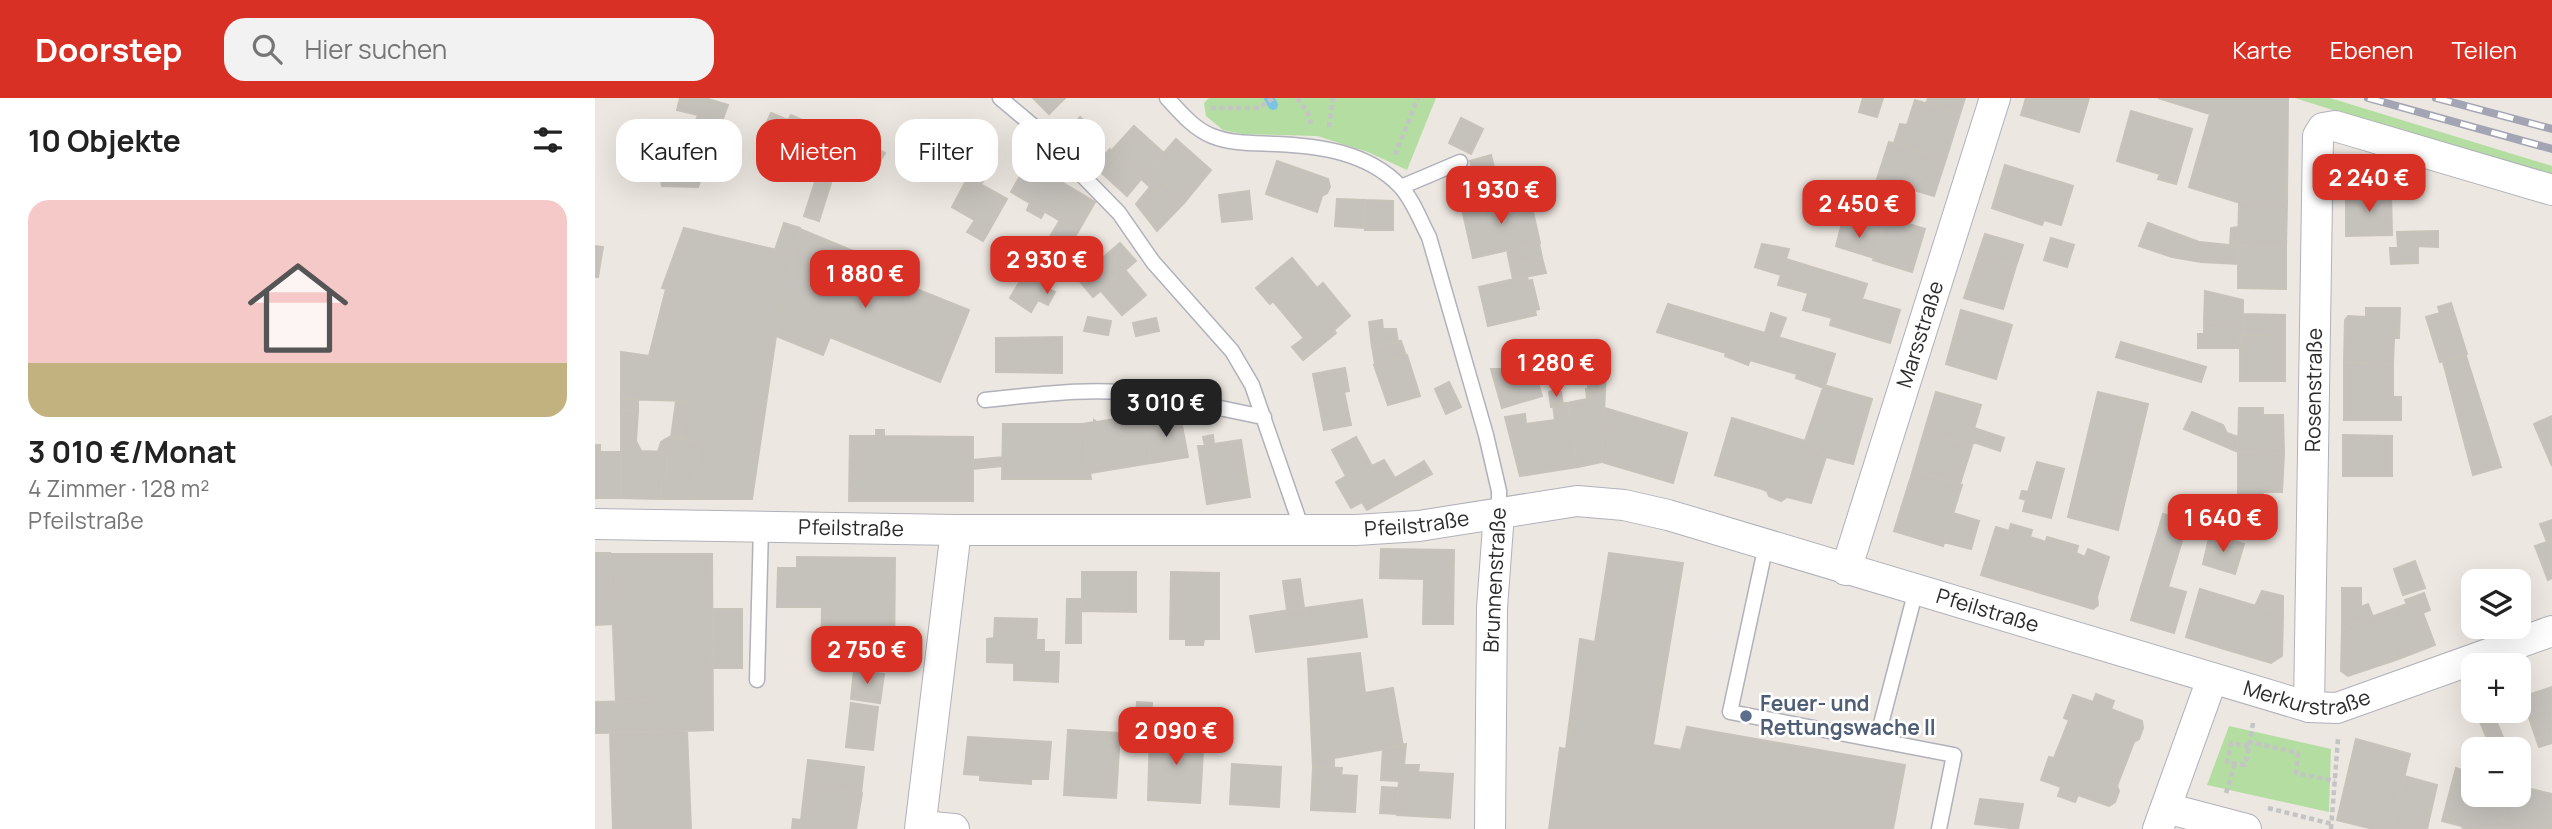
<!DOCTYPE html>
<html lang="de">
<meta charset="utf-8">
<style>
:root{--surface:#fff;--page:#f2f2f2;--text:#222;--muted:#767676;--accent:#d93025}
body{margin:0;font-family:Manrope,sans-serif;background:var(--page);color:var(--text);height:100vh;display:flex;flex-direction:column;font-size:26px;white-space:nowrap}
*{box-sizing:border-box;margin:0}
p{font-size:23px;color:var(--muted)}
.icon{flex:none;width:38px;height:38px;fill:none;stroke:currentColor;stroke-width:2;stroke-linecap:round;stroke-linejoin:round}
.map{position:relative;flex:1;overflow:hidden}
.sheet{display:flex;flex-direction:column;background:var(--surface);width:595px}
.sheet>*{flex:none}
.guide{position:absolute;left:21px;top:21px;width:665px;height:63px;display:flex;gap:14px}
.tools{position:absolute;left:1866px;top:471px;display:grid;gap:14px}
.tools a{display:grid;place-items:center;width:70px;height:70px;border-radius:14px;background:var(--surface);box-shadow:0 7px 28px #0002;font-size:35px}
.price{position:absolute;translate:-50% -60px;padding:0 16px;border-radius:14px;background:var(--accent);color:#fff;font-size:23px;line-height:46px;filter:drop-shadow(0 2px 4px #0008)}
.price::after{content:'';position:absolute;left:50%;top:42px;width:21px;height:16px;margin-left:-10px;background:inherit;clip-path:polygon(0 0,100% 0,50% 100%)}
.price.active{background:#222;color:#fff}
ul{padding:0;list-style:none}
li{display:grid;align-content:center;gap:14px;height:371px;padding:0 28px}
li span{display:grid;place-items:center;height:217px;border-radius:21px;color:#555}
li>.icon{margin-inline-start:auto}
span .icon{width:126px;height:126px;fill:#fffc;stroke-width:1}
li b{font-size:30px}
h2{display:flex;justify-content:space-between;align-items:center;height:84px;padding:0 28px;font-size:30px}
.pill{padding:0 24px;border-radius:21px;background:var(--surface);box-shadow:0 7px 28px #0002;font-size:24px;line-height:63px}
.pill.active{background:var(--accent);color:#fff}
header{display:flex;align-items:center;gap:42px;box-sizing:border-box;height:98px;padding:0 35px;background:var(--accent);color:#fff}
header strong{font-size:33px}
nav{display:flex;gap:38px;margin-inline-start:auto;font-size:24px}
.search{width:490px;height:63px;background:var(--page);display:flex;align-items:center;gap:18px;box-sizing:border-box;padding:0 24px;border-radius:21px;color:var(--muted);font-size:26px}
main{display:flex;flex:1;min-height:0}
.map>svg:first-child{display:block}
</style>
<header>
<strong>Doorstep</strong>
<div class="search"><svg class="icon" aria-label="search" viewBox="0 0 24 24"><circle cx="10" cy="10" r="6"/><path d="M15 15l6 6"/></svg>Hier suchen</div>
<nav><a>Karte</a><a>Ebenen</a><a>Teilen</a></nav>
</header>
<main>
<section class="sheet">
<h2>10 Objekte<svg class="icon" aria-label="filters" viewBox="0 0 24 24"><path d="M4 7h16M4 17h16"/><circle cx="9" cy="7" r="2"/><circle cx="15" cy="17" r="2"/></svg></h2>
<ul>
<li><span style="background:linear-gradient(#f6c9c9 75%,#c2b280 0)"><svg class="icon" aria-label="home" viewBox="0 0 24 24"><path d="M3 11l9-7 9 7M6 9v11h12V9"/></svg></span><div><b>3 010 €/Monat</b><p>4 Zimmer · 128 m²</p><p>Pfeilstraße</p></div></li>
</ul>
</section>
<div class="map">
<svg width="1957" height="731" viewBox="0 0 1957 731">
<rect width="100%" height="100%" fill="#ece7e0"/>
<!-- green -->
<path fill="#b3dda1" d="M614 0H841L812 72 773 54 722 38 648 36 628 32 611 18 609 5Z
M1700 0H1735L1957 68V82Z
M1634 628 1736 651 1734 714 1612 687Z"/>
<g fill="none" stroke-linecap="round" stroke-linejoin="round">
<!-- stream -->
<path stroke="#7dc3e4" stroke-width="10" d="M674 0 678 7"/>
</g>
<!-- building -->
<path fill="#c5c1bb" stroke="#c8c3b9" stroke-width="2" d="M85 0H110L133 7 103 89 67 88 63 57 91 47 103 17 82 12Z
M438 0H470L454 16Z
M1268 0H1288L1282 19 1264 14Z
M1333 0H1370L1365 16 1331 6Z
M1431 0H1494L1484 34 1426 17Z
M1563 0H1693L1692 105 1642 104 1594 89 1615 16Z
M1320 2 1365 16 1351 61 1299 45 1305 26 1312 27Z
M1536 13 1597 31 1581 86 1563 81 1565 76 1522 63Z
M176 15 193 22 196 17 223 29 204 71 181 61 187 49 165 39Z
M485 19 503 34 489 51 471 36Z
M866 20 888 31 876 56 854 45Z
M246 28 290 55 277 77 233 50Z
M539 28 569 55 546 81 517 52Z
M581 41 616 72 589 105 571 87 563 96 546 81Z
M1294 44 1351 61 1339 98 1282 81Z
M515 51 546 81 532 98 499 68Z
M896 57 899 69 878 74 875 63Z
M227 62 242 66 224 123 209 118Z
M682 63 733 81 735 89 732 95 727 98 722 114 671 96Z
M433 64 480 92 462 121 416 94Z
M372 65 392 78 386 86 366 75Z
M1410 67 1478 88 1466 127 1449 122 1447 127 1397 110Z
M373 79 412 101 395 131 357 109Z
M571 87 589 105 562 133 541 106 555 89 563 96Z
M480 92 500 104 484 132 462 121Z
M654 93 657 121 627 124 624 97Z
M1751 95H1796L1797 137 1751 138Z
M934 96 945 145 878 160 867 111Z
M742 101 770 102 768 130 740 128Z
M770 102 798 103V132H770Z
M1644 104 1692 105 1691 149 1643 148Z
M435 105 450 113 446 120 432 112Z
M1252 106 1278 114 1272 134 1247 125Z
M1278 115 1291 119 1287 133 1273 129Z
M1291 119 1330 131 1317 174 1278 162Z
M380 122 395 131 388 143 372 134Z
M465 122 484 132 463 168 445 155Z
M189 125 205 130 199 156 180 152Z
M1247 125 1272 134 1273 129 1287 133 1279 160 1241 148Z
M1553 125 1604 144 1643 148V166L1606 164 1577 159 1544 148Z
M1643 129V148H1635L1636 130Z
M89 130 199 156 181 238 157 401H97L104 344 85 341 91 303 26 301V254L54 258 71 191 67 190Z
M205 131 268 157 264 168 374 212 345 284 235 239 228 257 181 238Z
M1843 133V149L1819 148 1823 149V165L1796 166 1795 150H1803L1802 134Z
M1390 136 1428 147 1421 168 1383 157Z
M1456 140 1479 147 1472 169 1449 162Z
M525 145 541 163 498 199 483 181Z
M944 145 947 160 915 167 912 152Z
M1167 146 1194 151 1191 161 1272 186 1267 201 1305 212 1295 245 1235 227 1237 220 1208 212 1213 195 1183 187 1186 177 1160 169Z
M0 148 8 149 3 179H0Z
M1643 148 1691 149V191L1643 190Z
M443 153 463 168 436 214 415 200Z
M1383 157 1421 168 1408 211 1369 200Z
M697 160 722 190 728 185 755 218 739 232 741 235 708 262 697 249 709 240 678 203 675 206 661 190Z
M947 160 951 175 918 181 915 167Z
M530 172 551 197 527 217 506 193Z
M932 178 933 183 937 182 944 211 940 212 941 217 893 228 884 189Z
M451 189 460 194 453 207 443 202Z
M1610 193 1648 202V226L1609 225Z
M1856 205 1872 256 1845 264 1831 219 1845 215 1843 209Z
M1073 206 1240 256 1230 288 1229 290 1201 280 1202 276 1155 262 1153 267 1130 258 1131 255 1062 234Z
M1771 210H1805L1804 240H1799L1798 266 1749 264 1750 222 1753 218 1771 219Z
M1366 212 1417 227 1401 281 1351 266Z
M1176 215 1191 220 1184 239 1170 235Z
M1648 216 1690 217V238L1648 237Z
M493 219 516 223 513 237 489 233Z
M561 220 564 233 541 238 538 225Z
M787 222 788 231H801L803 245 777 249 774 224Z
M1609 225 1648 226 1645 250H1603V236H1609Z
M1645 237 1690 238V283H1645Z
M467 239V275L401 274V240Z
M806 243 811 258 780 266 777 248Z
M1526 244 1611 269 1606 284 1521 259Z
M812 257 825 298 793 307 779 267Z
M1871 258 1906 369 1878 377 1848 264Z
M994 260 1012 263 1011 272 994 271Z
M1749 265 1798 266V299H1806V322H1749Z
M750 270 754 293 749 294 756 327 729 332 718 276Z
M896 271H939L947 298 907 310Z
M994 271 1011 272 1010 293 993 292Z
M854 284 866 309 851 316 840 291Z
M1229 287 1277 301 1258 366 1231 359 1210 343Z
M991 291 1010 293 1007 364 983 369 972 305 992 301Z
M956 293 966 294 968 306 956 309 954 294Z
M1341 294 1386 307 1376 341 1378 342 1377 348 1329 334Z
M1503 294 1553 306 1523 432 1473 419Z
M26 301 43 302V313H26Z
M81 303H91L85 341 76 340Z
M972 305 983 369 925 378 910 319 930 316 931 326 960 322 958 307Z
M1010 310 1092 335 1078 385 1007 364Z
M1644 310H1668V317H1688L1689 355 1643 354Z
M26 313H43L41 343 46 353 72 354V380H66L65 401 26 400Z
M1597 314 1628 327 1632 335 1643 339V354L1589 331Z
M549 316 556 365 495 375 487 326 499 324V322L502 324Z
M585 317 593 359 556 365 550 323Z
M1957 318V368L1939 326Z
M1137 320 1210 343 1231 359 1216 405 1192 399 1186 403 1174 398 1172 393 1167 391 1120 377Z
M408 326H487L496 381H407Z
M1379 330 1409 340 1405 353 1378 344 1376 341Z
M281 332H289V338L378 339V403H254L255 338H281Z
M1329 334 1377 348 1365 386 1318 372Z
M618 337 619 346 646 342 655 399 612 406 603 348H610L608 339Z
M1748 337 1797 338V378H1748Z
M76 338 104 344 97 401H66V380H72V354H63L66 344Z
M761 339 777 368 789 362 800 380 829 363 837 376 772 412 767 404 756 410 741 384 751 378 737 352Z
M0 347H5V354H26V400H0Z
M1643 354 1689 355 1687 394H1668L1667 401H1643Z
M408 359 407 368 378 371V362Z
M1442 364 1469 371 1456 420 1428 413 1431 402 1425 400 1427 393 1433 394Z
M1318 372 1367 387 1348 448 1299 433Z
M1358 415 1384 423 1376 451 1349 444Z
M1568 416 1593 423 1573 489 1591 494 1579 535 1536 522Z
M1957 422V480L1953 482 1940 448 1952 444 1945 426Z
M1416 426 1437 432 1435 439 1451 444 1439 493 1386 477 1401 429 1414 433Z
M1615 436 1649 446 1640 476 1608 466Z
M1452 439 1483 448 1481 455 1490 459 1493 451 1514 459 1502 499 1503 507 1498 511 1439 493Z
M786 451 859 452 858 526H828L829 481 785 480Z
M0 455H15L18 526 0 527Z
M15 455 117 456 118 632 56 634 55 603 21 604Z
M1014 455 1088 465 1058 647 1086 652 1092 629 1310 667 1298 731H954L965 650 971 651 985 541 1000 544Z
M202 459 300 460 299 568H226L227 509H182L183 470H202Z
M1820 463 1830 490 1808 497 1799 471Z
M487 474H541V514L487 513Z
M576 474 624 475V541H609L608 547H591V541H575Z
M705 481 709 510 692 512 688 483Z
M1747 490H1766V509L1773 506 1778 519 1747 530Z
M1605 491 1641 502 1626 550 1591 539Z
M1667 493 1688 498V516L1660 508Z
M1829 495 1835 512 1828 515 1823 502 1812 506 1810 502Z
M472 501H486V545H471Z
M767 502 772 539 715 547 709 510Z
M1641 502 1688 516 1687 558 1676 565 1626 550Z
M1823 502 1840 547 1801 562 1784 516Z
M709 510 715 547 661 554 655 518Z
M118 511H147V570H117Z
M1784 516 1801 562 1753 578 1746 573 1747 530Z
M400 520 442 521 441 542H449V554H464L463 584 419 582V565L392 564V541L399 540Z
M765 555 770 595 798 590 808 648 739 660V670L718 669 713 561Z
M259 572 289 576 285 605 256 601Z
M1957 589V645L1944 649 1927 599Z
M1501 596 1519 603 1516 611 1547 623 1548 630 1544 641 1539 644 1522 688 1524 693 1520 704 1514 708 1483 697 1480 704 1463 698 1466 689 1446 682 1454 659 1459 660 1474 622 1469 620 1478 597 1498 604Z
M55 603 56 634 0 635V604Z
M542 604 557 605 554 649 539 648Z
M256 605 283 609 278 652 251 649Z
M1899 618 1910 644 1896 650 1885 624Z
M473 632 525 635 521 700 469 697Z
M92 633 96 731H18L15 634Z
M555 633 609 636 605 705 553 702Z
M373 639 456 644 453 681H436V686L385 682V677L369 676Z
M1761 641 1815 656 1796 731H1778L1742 722Z
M811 646 809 667H824L823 674 858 676 855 720 802 717 804 683 786 682 788 651Z
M213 662 269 669 266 695 210 688Z
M637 666 686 669 684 709 635 706Z
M718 669 747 670 746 677 762 678 760 714 716 712Z
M1861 670 1878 676V696H1915L1906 731H1868L1867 728 1847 723Z
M1809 678 1842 687 1832 731H1796Z
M210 688 267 695 261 731H197L198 721 206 722Z
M1923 688 1957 696V731H1906L1915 696H1923Z
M787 689 803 690 802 716 785 715Z
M1385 701 1428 706 1423 731 1380 726Z"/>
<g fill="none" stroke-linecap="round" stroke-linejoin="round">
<defs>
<path id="service" d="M405 0 442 31 524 115 558 164 637 253 657 287 707 431
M572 0C585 14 599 31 617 38 637 46 660 45 681 46 725 48 772 54 805 88 818 102 825 122 834 139L891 337 904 393V415
M806 89 865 64
M390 302C441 297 495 289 546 296 587 301 628 311 669 319
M1171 447 1135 614 1359 657 1344 731
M162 582 166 429
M1282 641 1321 492"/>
<g id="minor">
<path id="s1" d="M0 426 361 432H761L824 428 982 403 1029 407 1073 417 1714 609 1742 610 1957 533"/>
<path id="s2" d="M1251 472 1400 0"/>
<path id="s3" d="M1714 609 1723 38 1728 30 1740 28 1957 92"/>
<path d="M1571 710 1651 731"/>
<path d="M326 728 359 731"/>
<path d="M325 731 361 432"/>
<path d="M895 731 897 510 904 415"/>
<path d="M1563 731 1617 581"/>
</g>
</defs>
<!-- service casing -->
<use href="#service" stroke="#b0b1bb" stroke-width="17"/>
<!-- minor casing -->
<use href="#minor" stroke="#b0b1bb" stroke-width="32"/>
<!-- path -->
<path stroke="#c4c4c4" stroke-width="4.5" stroke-dasharray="5 3.5" stroke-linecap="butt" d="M702 0 713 15 716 26
M616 10H664L678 0
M734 29 738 0
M800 57 823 0
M1658 625 1655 644 1703 655 1701 675 1740 683
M1654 648 1636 645 1632 664 1650 667 1655 644
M1631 695 1640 665
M1673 710 1737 726
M1736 731 1743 641"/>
<!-- service -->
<use href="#service" stroke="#fff" stroke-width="14"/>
<!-- minor -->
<use href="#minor" stroke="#fff" stroke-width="30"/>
<defs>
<path id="rail" d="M1773 0 1957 51
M1841 0 1957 31"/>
</defs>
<!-- rail casing -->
<use href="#rail" stroke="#a3a4b4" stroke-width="8"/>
<!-- rail -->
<use href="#rail" stroke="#fff" stroke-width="5" stroke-dasharray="16" stroke-linecap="butt"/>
</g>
<!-- markers -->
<circle fill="#5c6f8a" stroke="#fff" stroke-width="2.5" cx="1151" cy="618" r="7"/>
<g text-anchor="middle" stroke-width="5" stroke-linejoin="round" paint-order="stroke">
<!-- street labels -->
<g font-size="21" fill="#2c2c2c" stroke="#fff">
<text dy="7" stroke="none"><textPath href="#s2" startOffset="247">Marsstraße</textPath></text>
<text dy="7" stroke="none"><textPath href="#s3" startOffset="317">Rosenstraße</textPath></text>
<text dy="7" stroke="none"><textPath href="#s1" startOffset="822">Pfeilstraße</textPath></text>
<text dy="7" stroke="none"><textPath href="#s1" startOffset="256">Pfeilstraße</textPath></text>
<text transform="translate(900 482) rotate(-87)" y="7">Brunnenstraße</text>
<text dy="7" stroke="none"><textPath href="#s1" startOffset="1410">Pfeilstraße</textPath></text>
<text dy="7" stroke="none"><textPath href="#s1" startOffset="1743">Merkurstraße</textPath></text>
</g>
<!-- service labels -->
<g font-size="21" font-weight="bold" fill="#4e5e75" stroke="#fff" text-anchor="start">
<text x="1165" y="613">Feuer- und<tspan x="1165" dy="24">Rettungswache II</tspan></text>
</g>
</g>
</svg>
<div class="tools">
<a><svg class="icon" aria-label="layers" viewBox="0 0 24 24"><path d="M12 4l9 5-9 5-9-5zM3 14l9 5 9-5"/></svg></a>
<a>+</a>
<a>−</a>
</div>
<b class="price" style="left:1774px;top:116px">2 240 €</b>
<b class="price" style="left:906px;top:128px">1 930 €</b>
<b class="price" style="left:1264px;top:142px">2 450 €</b>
<b class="price" style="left:452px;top:198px">2 930 €</b>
<b class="price" style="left:270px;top:212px">1 880 €</b>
<b class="price" style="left:961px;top:301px">1 280 €</b>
<b class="price active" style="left:571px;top:341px">3 010 €</b>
<b class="price" style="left:1628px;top:456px">1 640 €</b>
<b class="price" style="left:272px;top:588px">2 750 €</b>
<b class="price" style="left:581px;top:669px">2 090 €</b>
<div class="guide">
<a class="pill">Kaufen</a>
<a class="pill active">Mieten</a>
<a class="pill">Filter</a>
<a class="pill">Neu</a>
</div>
</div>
</main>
